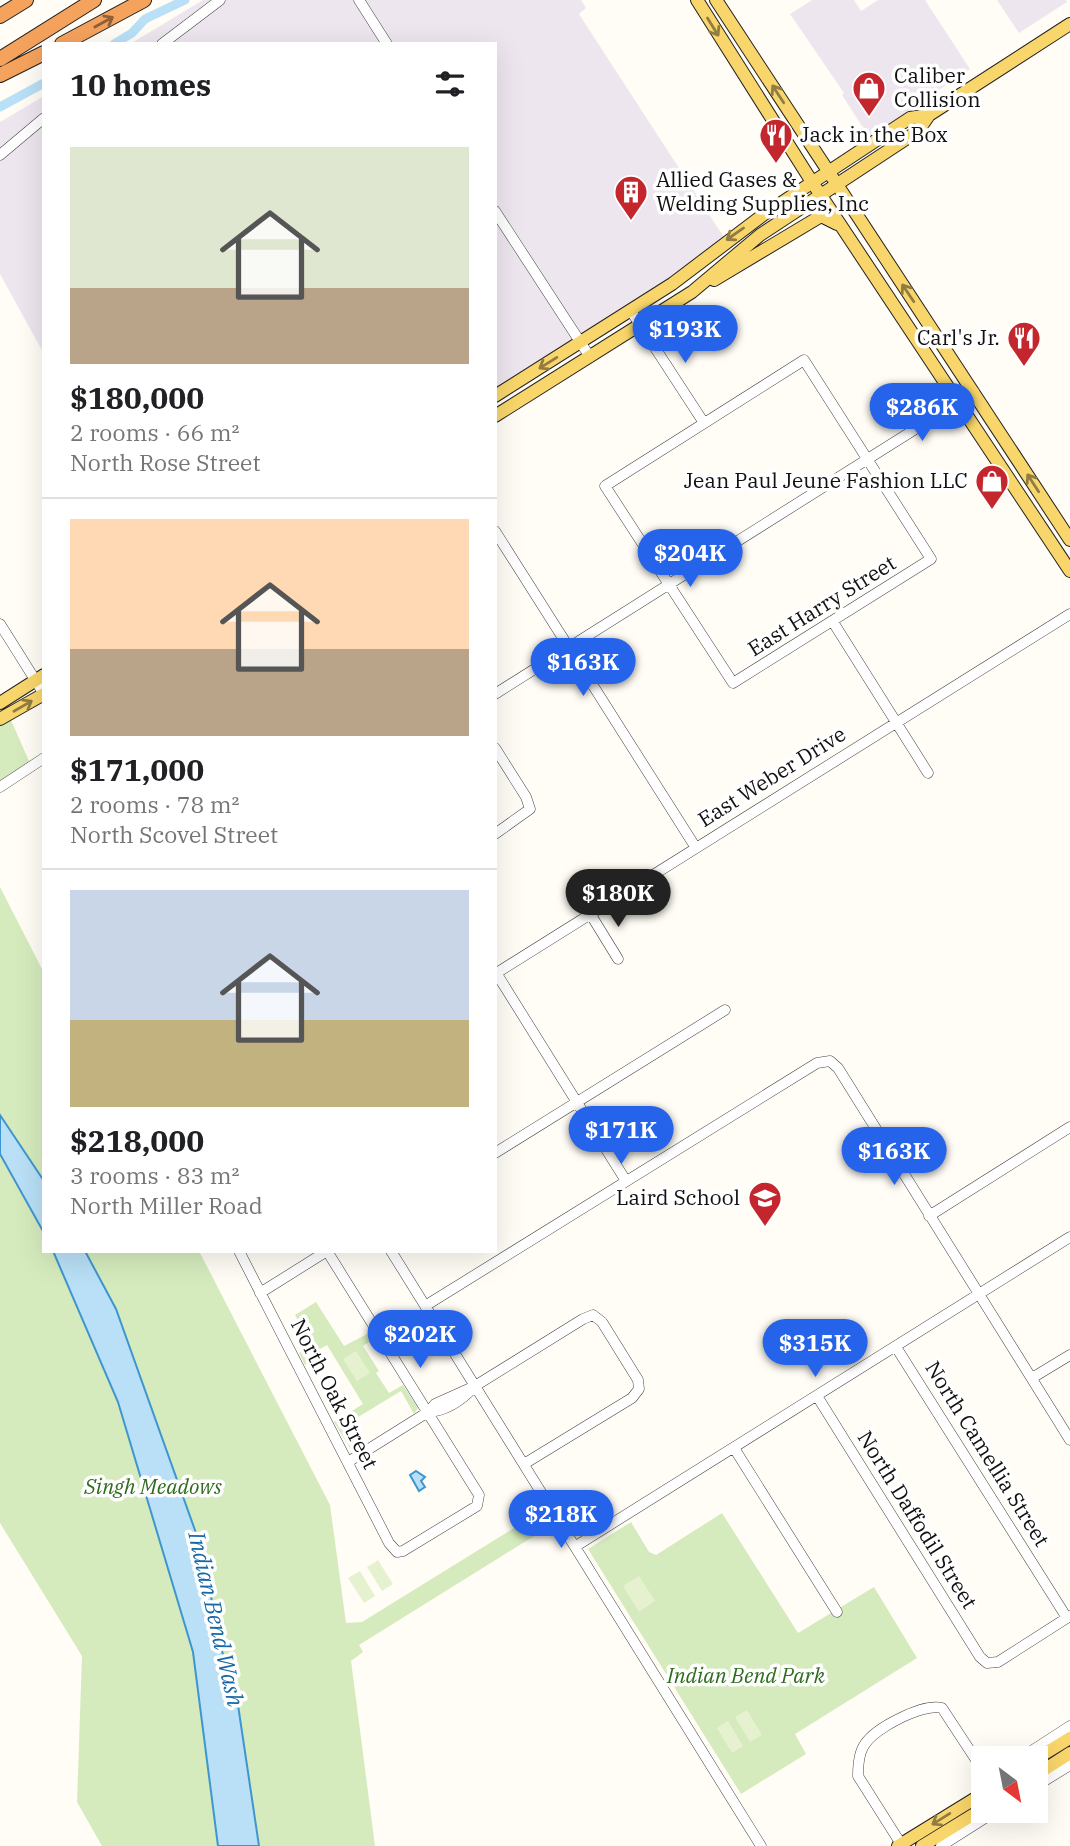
<!DOCTYPE html>
<meta charset="utf-8">
<style>
:root{--surface:#fff;--page:#f2f2f2;--text:#202124;--muted:#757577;--line:#e0e0e0;--accent:#2563eb}
body{margin:0;font-family:"IBM Plex Serif",serif;background:var(--page);color:var(--text);height:100vh;display:flex;flex-direction:column;font-size:26px;white-space:nowrap}
*{box-sizing:border-box;margin:0}
p{font-size:23px;color:var(--muted)}
.icon{flex:none;width:38px;height:38px;fill:none;stroke:currentColor;stroke-width:2;stroke-linecap:round;stroke-linejoin:round}
.map{position:relative;flex:1;overflow:hidden}
.details{position:absolute;left:42px;top:42px;width:455px;height:1211px;display:flex;flex-direction:column;background:var(--surface);border-radius:0px;box-shadow:0 7px 28px #0002}
.details>*{flex:none}
.needle{width:46px;rotate:148deg}
.tools{position:absolute;left:971px;top:1746px;display:grid;gap:14px}
.tools a{display:grid;place-items:center;width:77px;height:77px;border-radius:0px;background:var(--surface);box-shadow:0 7px 28px #0002;font-size:35px}
.price{position:absolute;translate:-50% -60px;padding:0 16px;border-radius:24px;background:var(--accent);color:#fff;font-size:23px;line-height:46px;filter:drop-shadow(0 2px 4px #0008)}
.price::after{content:'';position:absolute;left:50%;top:42px;width:21px;height:16px;margin-left:-10px;background:inherit;clip-path:polygon(0 0,100% 0,50% 100%)}
.price.selected{background:#222;color:#fff}
ul{padding:0;list-style:none}
li{display:grid;align-content:center;gap:14px;height:371px;padding:0 28px}
li+li{border-top:2px solid var(--line)}
li span{display:grid;place-items:center;height:217px;border-radius:0px;color:#555}
li>.icon{margin-inline-start:auto}
span .icon{width:126px;height:126px;fill:#fffc;stroke-width:1}
li b{font-size:30px}
h2{display:flex;justify-content:space-between;align-items:center;height:84px;padding:0 28px;font-size:30px}
.map>svg:first-child{display:block}
</style>
<div class="map">
<svg width="1070" height="1846" viewBox="0 0 1070 1846">
<rect width="100%" height="100%" fill="#fffdf5"/>
<!-- industrial -->
<path fill="#eee6ef" d="M203 0H581L586 8 579 14 725 239 614 316 495 390V44H130Z
M812 0H854L861 11 878 0H925L970 69 869 137 842 95 844 93 790 14Z
M997 0H1066L1067 2 1019 33Z
M44 96V354L0 274V122Z"/>
<!-- green -->
<path fill="#d5ebbd" d="M0 695 29 761 0 781Z
M0 887 44 973V1251H199L330 1505 346 1623 362 1622 514 1528 510 1521 546 1498 560 1520 359 1645 363 1652 351 1661 375 1846H102L77 1802 82 1656 0 1523Z
M316 1302 344 1346 371 1332 375 1338 363 1346 379 1371 376 1373 389 1393 403 1385 418 1408 414 1414 401 1391 345 1425 359 1449 353 1453 334 1422 363 1404 327 1345 306 1357 309 1362 305 1365 299 1353 312 1345 295 1315Z
M722 1513 798 1633 874 1587 917 1658 795 1734 806 1754 741 1794 588 1549 631 1522 649 1552 656 1555Z"/>
<!-- pitch -->
<path fill="#e6f2cf" d="M356 1351 370 1373 357 1381 343 1359Z
M378 1560 393 1584 382 1591 367 1567Z
M360 1571 375 1596 364 1603 348 1578Z
M639 1576 655 1601 639 1612 623 1586Z
M747 1710 762 1735 750 1742 735 1717Z
M728 1721 743 1746 732 1753 717 1728Z"/>
<!-- water -->
<path fill="#b9e0f7" stroke="#3f96cf" stroke-width="2" d="M0 1115 44 1181V1233L0 1154Z
M53 1251H85L116 1309 201 1547 222 1651 238 1705 259 1846H218L193 1652 118 1402Z
M416 1471 425 1477 421 1481 425 1487 419 1491 410 1475Z"/>
<g fill="none" stroke-linecap="round" stroke-linejoin="round">
<!-- canal -->
<path stroke="#b9e0f7" stroke-width="9" d="M114 44 132 33 145 19 185 0
M0 107 44 83"/>
<defs>
<path id="minor" d="M359 0 387 44
M162 44 220 0
M0 155 44 118
M495 211 590 357
M631 311 704 423
M804 360 931 559 733 683 605 486Z
M495 531 696 848
M833 622 928 773
M0 624 44 694
M495 694 974 392
M495 748 526 797 530 809 495 834
M0 787 44 758
M591 915 618 959
M495 971 626 1181
M495 974 1070 614
M495 1153 725 1010
M929 1216 1070 1127
M239 1251 389 1543 397 1552 403 1551 477 1506 479 1495 327 1251
M391 1251 761 1846
M260 1293 327 1251
M425 1306 817 1063 830 1061 838 1068 1070 1440
M896 1347 1067 1618
M1032 1378 1070 1355
M817 1396 980 1657 987 1663 998 1662 1070 1616
M428 1412C446 1411 463 1399 475 1386L583 1319 593 1315 602 1322 638 1380 639 1389 632 1398 524 1464
M734 1448 837 1612
M348 1462 428 1412 435 1404 475 1386
M576 1546 1070 1237
M1019 1759 1070 1726
M1036 1786 1070 1765
M901 1844 858 1776C858 1767 859 1752 865 1744 875 1728 923 1703 942 1708L984 1772
M941 1846 996 1811"/>
<path id="major" d="M697 0 812 182 1070 571
M716 0 1070 540
M714 280 821 216 837 224
M495 396 672 284 763 215 910 118 929 115
M495 416 692 292 760 235 918 131 929 115 1070 24
M0 703 44 675
M0 719 44 694
M1036 1759 1070 1738
M1036 1775 1070 1753
M898 1846 984 1793
M922 1846 984 1808"/>
<path id="highway" d="M0 16 26 0
M62 44 144 0
M0 59 94 0
M0 75 44 53"/>
</defs>
<!-- minor casing -->
<use href="#minor" stroke="#444" stroke-width="11"/>
<!-- major casing -->
<use href="#major" stroke="#222" stroke-width="14"/>
<!-- highway casing -->
<use href="#highway" stroke="#222" stroke-width="16"/>
<!-- minor -->
<use href="#minor" stroke="#fff" stroke-width="10"/>
<!-- major -->
<use href="#major" stroke="#f9d66b" stroke-width="12"/>
<!-- highway -->
<use href="#highway" stroke="#f5a25d" stroke-width="14"/>
</g>
<!-- one-way arrows -->
<defs><path id="oneway-shaft" d="M-6 0H5M1.5-3L5.5 0L1.5 3" fill="none" stroke-width="1.6" stroke-linecap="round" stroke-linejoin="round" transform="scale(1.75)"/></defs>
<use stroke="#8e613b" href="#oneway-shaft" transform="translate(104 22) rotate(-29)"/>
<g stroke="#917d42">
<use href="#oneway-shaft" transform="translate(713 27) rotate(58)"/>
<use href="#oneway-shaft" transform="translate(778 94) rotate(-123)"/>
<use href="#oneway-shaft" transform="translate(735 234) rotate(145)"/>
<use href="#oneway-shaft" transform="translate(908 293) rotate(-124)"/>
<use href="#oneway-shaft" transform="translate(548 363) rotate(148)"/>
<use href="#oneway-shaft" transform="translate(1033 483) rotate(-123)"/>
<use href="#oneway-shaft" transform="translate(23 706) rotate(-30)"/>
<use href="#oneway-shaft" transform="translate(941 1819) rotate(148)"/>
</g>
<!-- icons -->
<defs>
<symbol id="shop-pin" viewBox="-11 -11 22 30"><path d="M0 17L-7.5 6A9.5 9.5 0 1 1 7.5 6Z" fill="#c4262e" stroke="#fff"/><path d="M-5-2.5h2.3a2.7 3.5 0 0 1 5.4 0H5L5.5 6h-11ZM-1.5-2.5h3a1.5 2.3 0 0 0-3 0Z" fill="#fff"/></symbol>
<symbol id="restaurant-pin" viewBox="-11 -11 22 30"><path d="M0 17L-7.5 6A9.5 9.5 0 1 1 7.5 6Z" fill="#c4262e" stroke="#fff"/><path d="M-5-6h1v4h1v-4h1v4h1v-4h1v5L-1.5 .5V6h-2V.5L-5-1ZM5-6V6H3V1.5H1.5Q1.5-4 5-6Z" fill="#fff"/></symbol>
<symbol id="building-pin" viewBox="-11 -11 22 30"><path d="M0 17L-7.5 6A9.5 9.5 0 1 1 7.5 6Z" fill="#c4262e" stroke="#fff"/><path d="M-4-6H4V6H1V3H-1V6H-4ZM-2.5-4.3h1.7v1.8h-1.7ZM.8-4.3h1.7v1.8H.8ZM-2.5-1h1.7V.8h-1.7ZM.8-1h1.7V.8H.8Z" fill="#fff"/></symbol>
<symbol id="school-pin" viewBox="-11 -11 22 30"><path d="M0 17L-7.5 6A9.5 9.5 0 1 1 7.5 6Z" fill="#c4262e" stroke="#fff"/><path d="M0-5L7-2L0 1L-7-2ZM-4 1L0 2.5L4 1V4Q0 6-4 4Z" fill="#fff"/></symbol>
</defs>
<g fill-rule="evenodd">
<use href="#shop-pin" x="850" y="69" width="38" height="52"/>
<use href="#restaurant-pin" x="757" y="116" width="38" height="52"/>
<use href="#building-pin" x="612" y="173" width="38" height="52"/>
<use href="#restaurant-pin" x="1005" y="319" width="38" height="52"/>
<use href="#shop-pin" x="973" y="462" width="38" height="52"/>
<use href="#school-pin" x="746" y="1179" width="38" height="52"/>
</g>
<g text-anchor="middle" stroke-width="7" stroke-linejoin="round" paint-order="stroke">
<!-- poi labels -->
<g font-size="21" fill="#111" stroke="#fff" text-anchor="start">
<text x="894" y="83">Caliber<tspan x="894" dy="24">Collision</tspan></text>
<text x="800" y="142">Jack in the Box</text>
<text x="656" y="187">Allied Gases &amp;<tspan x="656" dy="24">Welding Supplies, Inc</tspan></text>
<text x="1000" y="345" text-anchor="end">Carl's Jr.</text>
<text x="968" y="488" text-anchor="end">Jean Paul Jeune Fashion LLC</text>
<text x="740" y="1205" text-anchor="end">Laird School</text>
</g>
<!-- street labels -->
<g font-size="21" fill="#111" stroke="#fff">
<text transform="translate(822 606) rotate(-32)" y="7">East Harry Street</text>
<text transform="translate(772 777) rotate(-32)" y="7">East Weber Drive</text>
<text transform="translate(334 1394) rotate(63)" y="7">North Oak Street</text>
<text transform="translate(987 1454) rotate(58)" y="7">North Camellia Street</text>
<text transform="translate(917 1520) rotate(58)" y="7">North Daffodil Street</text>
</g>
<!-- park labels -->
<g font-size="21" font-style="italic" fill="#2f6b1f" stroke="#fff">
<text x="153" y="1494">Singh Meadows</text>
<text x="746" y="1683">Indian Bend Park</text>
</g>
<!-- water labels -->
<g font-size="23" font-style="italic" fill="#1768a6" stroke="#fff">
<text transform="translate(216 1619) rotate(77)" y="8">Indian Bend Wash</text>
</g>
</g>
</svg>
<div class="tools">
<a><svg class="needle" viewBox="-14 -14 28 28"><path d="M0-13l5 13h-10z" fill="#e53935"/><path d="M0 13l5-13h-10z" fill="#757577"/></svg></a>
</div>
<b class="price" style="left:685px;top:365px">$193K</b>
<b class="price" style="left:922px;top:443px">$286K</b>
<b class="price" style="left:690px;top:589px">$204K</b>
<b class="price" style="left:583px;top:698px">$163K</b>
<b class="price selected" style="left:618px;top:929px">$180K</b>
<b class="price" style="left:621px;top:1166px">$171K</b>
<b class="price" style="left:894px;top:1187px">$163K</b>
<b class="price" style="left:420px;top:1370px">$202K</b>
<b class="price" style="left:815px;top:1379px">$315K</b>
<b class="price" style="left:561px;top:1550px">$218K</b>
<section class="details">
<h2>10 homes<svg class="icon" aria-label="filters" viewBox="0 0 24 24"><path d="M4 7h16M4 17h16"/><circle cx="9" cy="7" r="2"/><circle cx="15" cy="17" r="2"/></svg></h2>
<ul>
<li><span style="background:linear-gradient(#dfe7d0 65%,#b9a48a 0)"><svg class="icon" aria-label="home" viewBox="0 0 24 24"><path d="M3 11l9-7 9 7M6 9v11h12V9"/></svg></span><div><b>$180,000</b><p>2 rooms · 66 m²</p><p>North Rose Street</p></div></li>
<li><span style="background:linear-gradient(#ffd9b3 60%,#b9a48a 0)"><svg class="icon" aria-label="home" viewBox="0 0 24 24"><path d="M3 11l9-7 9 7M6 9v11h12V9"/></svg></span><div><b>$171,000</b><p>2 rooms · 78 m²</p><p>North Scovel Street</p></div></li>
<li><span style="background:linear-gradient(#c9d6e8 60%,#c2b280 0)"><svg class="icon" aria-label="home" viewBox="0 0 24 24"><path d="M3 11l9-7 9 7M6 9v11h12V9"/></svg></span><div><b>$218,000</b><p>3 rooms · 83 m²</p><p>North Miller Road</p></div></li>
</ul>
</section>
</div>
